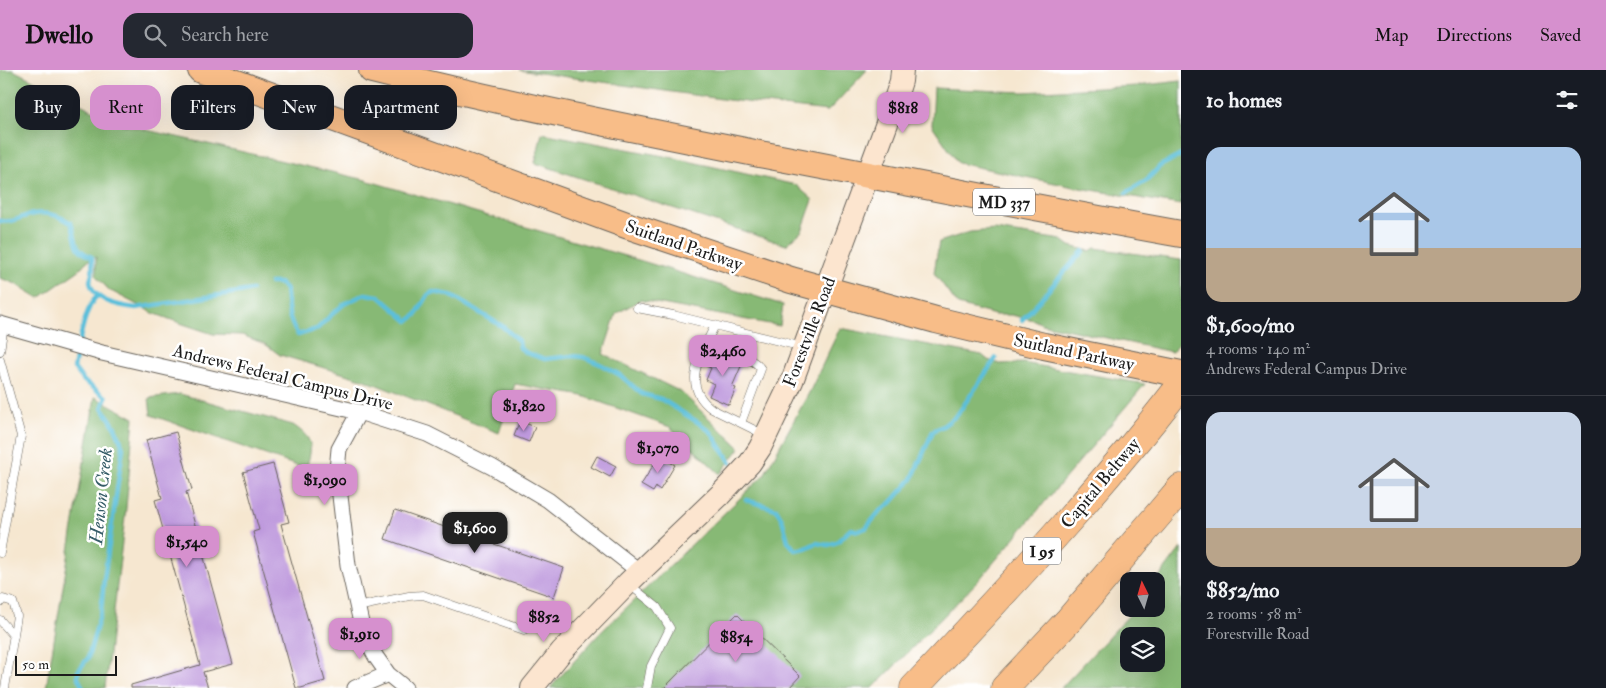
<!DOCTYPE html>
<meta charset="utf-8">
<style>
:root{--surface:#171b24;--page:#242831;--text:#f1f3f6;--muted:#9ea1a6;--line:#363941;--accent:#d690ce}
body{margin:0;font-family:"IM FELL Double Pica",serif;background:var(--page);color:var(--text);height:100vh;display:flex;flex-direction:column;font-size:19px;white-space:nowrap}
*{box-sizing:border-box;margin:0}
p{font-size:16px;color:var(--muted)}
.icon{flex:none;width:28px;height:28px;fill:none;stroke:currentColor;stroke-width:2;stroke-linecap:round;stroke-linejoin:round}
.map{position:relative;flex:1;overflow:hidden}
.sheet{display:flex;flex-direction:column;background:var(--surface);width:425px}
.sheet>*{flex:none}
.hud{position:absolute;left:15px;top:15px;width:475px;height:45px;display:flex;gap:10px}
.needle{width:32px;rotate:355deg}
.tools{position:absolute;left:1120px;top:502px;display:grid;gap:10px}
.tools a{display:grid;place-items:center;width:45px;height:45px;border-radius:10px;background:var(--surface);box-shadow:0 5px 20px #0002;font-size:25px}
.scale{position:absolute;left:15px;bottom:12px;width:102px;box-sizing:border-box;padding-left:5px;border:2px solid #1c1c1c;border-top:0;font-size:14px;line-height:18px;white-space:nowrap;color:#1c1c1c;-webkit-text-stroke:4px #fff;paint-order:stroke}
.price{position:absolute;translate:-50% -42px;padding:0 11px;border-radius:10px;background:var(--accent);color:#111;font-size:16px;line-height:32px;filter:drop-shadow(0 1px 2px #0008)}
.price::after{content:'';position:absolute;left:50%;top:30px;width:15px;height:11px;margin-left:-8px;background:inherit;clip-path:polygon(0 0,100% 0,50% 100%)}
.price.selected{background:#222;color:#fff}
ul{padding:0;list-style:none}
li{display:grid;align-content:center;gap:10px;height:265px;padding:0 25px}
li+li{border-top:1px solid var(--line)}
li span{display:grid;place-items:center;height:155px;border-radius:15px;color:#555}
li>.icon{margin-inline-start:auto}
span .icon{width:90px;height:90px;fill:#fffc;stroke-width:1}
li b{font-size:21px}
h2{display:flex;justify-content:space-between;align-items:center;height:60px;padding:0 25px;font-size:21px}
.tag{padding:0 18px;border-radius:15px;background:var(--surface);box-shadow:0 5px 20px #0002;font-size:18px;line-height:45px}
.tag.selected{background:var(--accent);color:#111}
header{display:flex;align-items:center;gap:30px;box-sizing:border-box;height:70px;padding:0 25px;background:var(--accent);color:#111}
header strong{font-size:24px}
nav{display:flex;gap:28px;margin-inline-start:auto;font-size:18px}
.search{width:350px;height:45px;background:var(--page);display:flex;align-items:center;gap:12px;box-sizing:border-box;padding:0 18px;border-radius:15px;color:var(--muted);font-size:19px}
main{display:flex;flex:1;min-height:0}
.map>svg:first-child{display:block}
</style>
<header>
<strong>Dwello</strong>
<div class="search"><svg class="icon" aria-label="search" viewBox="0 0 24 24"><circle cx="10" cy="10" r="6"/><path d="M15 15l6 6"/></svg>Search here</div>
<nav><a>Map</a><a>Directions</a><a>Saved</a></nav>
</header>
<main>
<div class="map">
<svg width="1181" height="618" viewBox="0 0 1181 618">
<rect width="100%" height="100%" fill="#fff"/>
<filter id="ink" filterUnits="userSpaceOnUse"><feTurbulence type="fractalNoise" baseFrequency=".02" numOctaves="2"/><feDisplacementMap in="SourceGraphic" scale="10" xChannelSelector="R" yChannelSelector="G"/><feConvolveMatrix kernelMatrix="1 2 1 2 8 2 1 2 1" color-interpolation-filters="sRGB"/></filter>
<filter id="wash" filterUnits="userSpaceOnUse"><feTurbulence type="fractalNoise" baseFrequency=".0096" numOctaves="4" result="noise"/><feDisplacementMap in="SourceGraphic" scale="20" xChannelSelector="R" yChannelSelector="G"/><feGaussianBlur stdDeviation="1.12" result="paint"/><feColorMatrix in="noise" values="0 0 0 0 0 0 0 0 0 0 0 0 0 0 0 0 0 1.4 0 .05"/><feComposite in="paint" operator="in"/></filter>
<g filter="url(#wash)">
<rect width="100%" height="100%" fill="#f6e7d0"/>
<!-- forest -->
<path fill="#87b974" stroke="#526a48" fill-rule="evenodd" d="M0 0H13L120 54 362 109 642 191 783 235 780 256 640 230 616 244 603 284 681 322 740 378 720 404 670 357 583 326 515 314 499 363 362 309 280 285 265 274 242 265 213 264 180 253 153 243 109 220 96 206V187L86 192 78 201 39 228 16 214 0 208Z
M519 0H867L828 41 728 30Z
M1181 11V135L1074 117 958 93 932 55 934 18 1023 22 1137 16Z
M542 63 669 87 796 115 813 130 802 161 786 175 535 93Z
M995 160 1062 170 1070 176 1090 181 1095 178 1181 190V270L1172 282 1042 254 1034 250 1011 245H995L958 235 934 203 939 172 970 162Z
M840 258 982 285 988 290 1000 294 1023 293 1145 314 978 511 873 618H550L599 564 764 405 810 321Z
M180 324 293 355C314 369 313 376 306 399L151 345 149 328Z
M95 327 134 348 126 438 105 618H46Z
M1181 478V618H1061L1135 539H1156V511ZM1129 566H1156V594H1129Z"/>
<g fill="none" stroke-linecap="round" stroke-linejoin="round">
<!-- stream -->
<path stroke="#5cbfda" stroke-width="4.5" d="M1126 123 1146 111 1160 96 1181 85
M0 151C11 153 17 149 26 146 43 140 57 144 71 153 78 171 72 179 92 187 92 192 93 198 92 203 92 207 90 208 90 211 93 232 120 236 136 238L252 220
M270 213H279L286 219C288 237 287 248 298 265L317 259 330 246 344 234 365 224 379 226 408 251 416 245 428 225 433 222 450 225 502 256 519 271 520 278 527 283 545 289 572 286 583 287 600 294 620 305 642 324 661 329 699 353 711 362 731 393
M1022 250 1083 181
M746 430 776 439 782 449 788 471 795 480 806 478 816 473 828 475 837 472 851 459 858 461 866 458 880 441 891 433 912 409 933 361 943 356 957 345 996 288
M83 618 78 608V601L88 588 101 541 104 509 123 378C119 363 112 350 102 338L106 327 84 311 74 298C78 280 84 236 98 225"/>
</g>
<g id="blocks">
<!-- building -->
<path fill="#be99dd" d="M713 281 742 294 732 317 736 318 729 335 709 326 714 314 706 310 711 298 706 296Z
M520 351 535 357 529 372 514 366Z
M176 362 192 420 186 422 233 594 203 602 208 618H131V615L200 595 155 430 162 428 146 370Z
M597 386 616 396 610 407 591 397Z
M659 386 675 395 660 420 656 417 653 422 641 415Z
M273 394 289 452 281 454 325 611 301 618H296L253 462 259 460 243 402Z
M395 440 564 498 554 527 385 469Z
M737 544 800 606 789 618H664Z"/>
</g>
</g>
<g filter="url(#ink)">
<use href="#blocks" fill-opacity="0" stroke="#68635b" stroke-width="1"/>
<g fill="none" stroke-linecap="round" stroke-linejoin="round">
<defs>
<path id="service" d="M637 238 673 245 803 277
M715 255C702 283 679 315 712 339L763 364
M708 271C721 277 754 287 761 299L741 353
M0 281 4 255
M0 290 21 366 0 483
M630 515 657 537 670 558 651 596 647 618
M0 533 3 529 13 532 17 546 5 618
M357 537 409 526 423 525 524 560
M0 550 14 566"/>
<path id="minor" d="M0 254 102 283 359 342 427 364 492 397 548 430 640 502
M359 342 339 379 337 400 348 495 364 566 376 587 388 604 405 618
M355 618 388 604"/>
<path id="secondary" d="M532 618 562 581 628 513 720 425 750 393 760 378 792 311 890 45 901 11 902 0"/>
<path id="trunk" d="M201 0 629 156 791 210 936 250 1044 276 1181 304
M372 0C502 33 634 59 765 85 904 112 1042 139 1181 164"/>
<path id="motorway" d="M914 618C1007 520 1098 422 1181 315
M1005 618 1069 550 1181 418"/>
</defs>
<!-- service casing -->
<use href="#service" stroke="#68635b" stroke-width="9"/>
<!-- minor casing -->
<use href="#minor" stroke="#68635b" stroke-width="17"/>
<!-- secondary casing -->
<use href="#secondary" stroke="#68635b" stroke-width="24"/>
<!-- trunk casing -->
<use href="#trunk" stroke="#68635b" stroke-width="28"/>
<!-- motorway casing -->
<use href="#motorway" stroke="#68635b" stroke-width="29"/>
<!-- service -->
<use href="#service" stroke="#fff" stroke-width="8"/>
<!-- minor -->
<use href="#minor" stroke="#fff" stroke-width="15"/>
<!-- secondary -->
<use href="#secondary" stroke="#fce5cf" stroke-width="22"/>
<!-- trunk -->
<use href="#trunk" stroke="#f8bd88" stroke-width="26"/>
<!-- motorway -->
<use href="#motorway" stroke="#f8bd88" stroke-width="28"/>
</g>
</g>
<g text-anchor="middle" stroke-width="5" stroke-linejoin="round" paint-order="stroke">
<!-- shield labels -->
<g fill="#fff" stroke="#606060" stroke-width="1">
<rect x="973" y="118.5" width="62" height="27" rx="4"/>
<rect x="1023" y="467.5" width="38" height="27" rx="4"/>
</g>
<g font-size="16" font-weight="bold" fill="#1c1c1c">
<text x="1004" y="138">MD 337</text>
<text x="1042" y="487">I 95</text>
</g>
<!-- street labels -->
<g font-size="18" fill="#1c1c1c" stroke="#fff">
<text transform="translate(684 175) rotate(19)" y="6">Suitland Parkway</text>
<text transform="translate(809 262) rotate(-69)" y="6">Forestville Road</text>
<text transform="translate(1074 282) rotate(12)" y="6">Suitland Parkway</text>
<text transform="translate(283 307) rotate(14)" y="6">Andrews Federal Campus Drive</text>
<text transform="translate(1100 413) rotate(-50)" y="6">Capital Beltway</text>
</g>
<!-- water labels -->
<g font-size="19" font-style="italic" fill="#365d68" stroke="#fff">
<text transform="translate(100 426) rotate(-84)" y="7">Henson Creek</text>
</g>
</g>
</svg>
<div class="tools">
<a><svg class="needle" viewBox="-14 -14 28 28"><path d="M0-13l5 13h-10z" fill="#e53935"/><path d="M0 13l5-13h-10z" fill="#9ea1a6"/></svg></a>
<a><svg class="icon" aria-label="layers" viewBox="0 0 24 24"><path d="M12 4l9 5-9 5-9-5zM3 14l9 5 9-5"/></svg></a>
</div>
<div class="scale">50 m</div>
<b class="price" style="left:903px;top:64px">$818</b>
<b class="price" style="left:723px;top:307px">$2,460</b>
<b class="price" style="left:524px;top:362px">$1,820</b>
<b class="price" style="left:658px;top:404px">$1,070</b>
<b class="price" style="left:325px;top:436px">$1,090</b>
<b class="price selected" style="left:475px;top:484px">$1,600</b>
<b class="price" style="left:187px;top:498px">$1,540</b>
<b class="price" style="left:544px;top:573px">$852</b>
<b class="price" style="left:360px;top:590px">$1,910</b>
<b class="price" style="left:736px;top:593px">$854</b>
<div class="hud">
<a class="tag">Buy</a>
<a class="tag selected">Rent</a>
<a class="tag">Filters</a>
<a class="tag">New</a>
<a class="tag">Apartment</a>
</div>
</div>
<section class="sheet">
<h2>10 homes<svg class="icon" aria-label="filters" viewBox="0 0 24 24"><path d="M4 7h16M4 17h16"/><circle cx="9" cy="7" r="2"/><circle cx="15" cy="17" r="2"/></svg></h2>
<ul>
<li><span style="background:linear-gradient(#a9c7e8 65%,#b9a48a 0)"><svg class="icon" aria-label="home" viewBox="0 0 24 24"><path d="M3 11l9-7 9 7M6 9v11h12V9"/></svg></span><div><b>$1,600/mo</b><p>4 rooms · 140 m²</p><p>Andrews Federal Campus Drive</p></div></li>
<li><span style="background:linear-gradient(#c9d6e8 75%,#b9a48a 0)"><svg class="icon" aria-label="home" viewBox="0 0 24 24"><path d="M3 11l9-7 9 7M6 9v11h12V9"/></svg></span><div><b>$852/mo</b><p>2 rooms · 58 m²</p><p>Forestville Road</p></div></li>
</ul>
</section>
</main>
